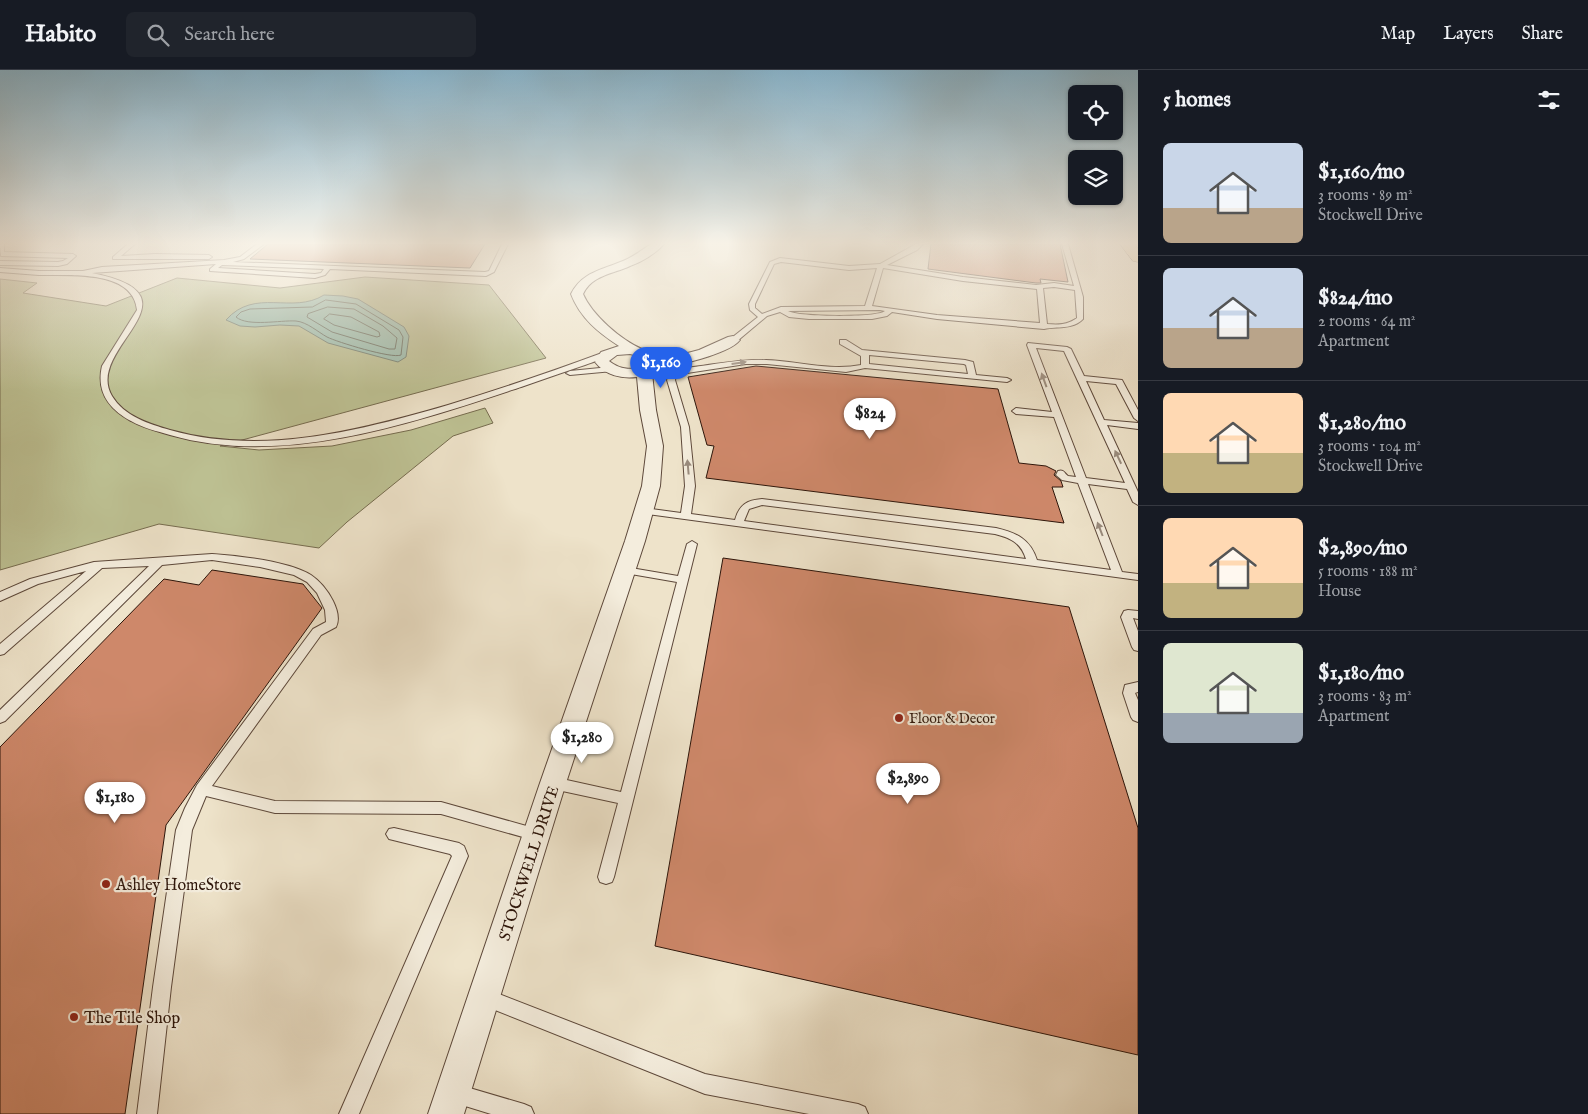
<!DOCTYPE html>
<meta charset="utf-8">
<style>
:root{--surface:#171b24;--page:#20242c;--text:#f1f3f6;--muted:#9ea1a6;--line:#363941;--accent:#2563eb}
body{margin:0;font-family:"IM FELL English",serif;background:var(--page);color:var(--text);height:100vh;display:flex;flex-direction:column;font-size:19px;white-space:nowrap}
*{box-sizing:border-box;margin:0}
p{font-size:16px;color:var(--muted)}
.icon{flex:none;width:28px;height:28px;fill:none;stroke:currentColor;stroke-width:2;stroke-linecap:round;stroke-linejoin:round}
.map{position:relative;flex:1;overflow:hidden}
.panel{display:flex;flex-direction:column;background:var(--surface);width:450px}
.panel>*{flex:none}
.fabs{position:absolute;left:1068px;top:15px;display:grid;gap:10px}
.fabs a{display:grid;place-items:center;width:55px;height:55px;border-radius:8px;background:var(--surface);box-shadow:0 1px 4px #0004;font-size:25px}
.price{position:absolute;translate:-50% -42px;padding:0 11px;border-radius:18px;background:#fff;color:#222;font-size:16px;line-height:32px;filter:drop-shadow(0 1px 2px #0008)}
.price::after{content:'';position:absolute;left:50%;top:30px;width:15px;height:11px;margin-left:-8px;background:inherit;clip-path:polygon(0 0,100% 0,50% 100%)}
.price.active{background:var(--accent);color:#fff}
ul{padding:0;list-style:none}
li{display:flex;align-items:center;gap:15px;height:125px;padding:0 25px}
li+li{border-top:1px solid var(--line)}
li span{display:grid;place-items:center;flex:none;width:140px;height:100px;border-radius:8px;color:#555}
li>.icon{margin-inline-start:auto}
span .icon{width:60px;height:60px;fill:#fffc;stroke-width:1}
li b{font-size:21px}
h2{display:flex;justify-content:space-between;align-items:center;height:60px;padding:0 25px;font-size:21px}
header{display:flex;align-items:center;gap:30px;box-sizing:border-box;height:70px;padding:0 25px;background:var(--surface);border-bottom:1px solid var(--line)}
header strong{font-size:24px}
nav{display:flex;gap:28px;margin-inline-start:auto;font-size:18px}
.search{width:350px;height:45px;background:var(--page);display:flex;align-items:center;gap:12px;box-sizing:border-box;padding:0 18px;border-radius:8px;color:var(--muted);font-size:19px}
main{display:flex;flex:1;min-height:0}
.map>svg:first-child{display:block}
</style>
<header>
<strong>Habito</strong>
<div class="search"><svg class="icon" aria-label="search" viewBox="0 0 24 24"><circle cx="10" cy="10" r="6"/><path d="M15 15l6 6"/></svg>Search here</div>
<nav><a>Map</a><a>Layers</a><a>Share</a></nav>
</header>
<main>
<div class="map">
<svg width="1138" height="1044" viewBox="0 0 1138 1044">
<rect width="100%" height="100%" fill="#eee3ca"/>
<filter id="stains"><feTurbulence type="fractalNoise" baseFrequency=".004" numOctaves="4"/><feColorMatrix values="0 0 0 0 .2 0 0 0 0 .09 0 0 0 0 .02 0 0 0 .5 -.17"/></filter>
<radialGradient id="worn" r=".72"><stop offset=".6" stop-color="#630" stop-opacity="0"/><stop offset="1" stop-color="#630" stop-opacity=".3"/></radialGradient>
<!-- green -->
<path fill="#bec294" stroke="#766c4f" d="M365 207 489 215 546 288 220 376 259 380 332 376 411 360 485 338 493 353 453 366 347 452 319 478 159 454 0 500V209L37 213 23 223 106 236 177 208 280 218Z"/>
<!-- water -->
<path fill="#9abfb1" stroke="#6e7b6e" d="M324 225 343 226 358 229 404 257 409 266 406 287 398 292 328 273 299 256 280 255 255 257 240 256 226 250C255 217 292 245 324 225Z"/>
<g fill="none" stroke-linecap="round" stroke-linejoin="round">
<!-- shore -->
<path stroke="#646a5e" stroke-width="1" d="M326 230 356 234 399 260 403 267 401 285C392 289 337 272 327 267 318 262 307 252 296 251 280 250 248 257 236 247L241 242 250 239 312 237Z
M328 237 354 239 383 256 397 268 395 279H389L332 262 307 247 308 244Z
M330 244 351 247 379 262 380 266 377 267 334 255 324 249Z"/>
</g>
<!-- building -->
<path fill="#ce886a" stroke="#2d150a" d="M268 174H485L470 198 250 189Z
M931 174H1060L1068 212 1040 209 1041 213H1036L928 199Z
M756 296 998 319 1019 393 1046 396 1056 401 1054 405 1061 411 1063 417H1052L1064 453 706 408 714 376 707 375 688 307Z
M723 488 1069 537 1138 758V985L655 876Z
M212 500 303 514 322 538 166 755 125 1044H0V677L164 509 199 515Z"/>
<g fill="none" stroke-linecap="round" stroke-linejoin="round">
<defs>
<path id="service" d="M0 174H4V182L73 184 76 186 67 194 58 196 0 195V191L58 192 63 191 68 188 1 186Z
M128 174H135L121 186 155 184 209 185 212 187 209 189H113V187Z
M257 174H264L244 189 233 192 485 202 489 201 502 174H508L494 202 486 206 330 199 325 205 315 208 210 201V199L216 194 92 203C208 226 83 278 112 326 124 346 149 354 170 360 262 386 359 361 448 335 500 319 551 302 602 283L609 285C602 290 592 292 585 295 564 302 544 309 524 316 415 352 284 398 170 365 156 361 143 358 131 351 109 339 96 322 102 296L137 240C133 199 68 206 39 205 26 204 13 203 0 202V198L39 201H83L102 197 224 190 240 187ZM222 195 324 199 321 203 315 204 218 198Z
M916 174H923L917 180 887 195 963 207 1036 215 1054 213 1074 216 1062 174H1068L1083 227V249C1072 260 1058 256 1044 259L937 249 892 242 887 246 872 249H809L789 247 780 242 767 246 736 272 729 270 758 247 750 240 749 234 770 192 780 188 849 196 880 194ZM781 192 849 200 877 198 865 236 781 237 762 244 755 238V234L774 194ZM883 198 963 211 1037 219 1040 253 937 245 872 236ZM1054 217 1075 220 1077 248C1067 255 1058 255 1047 254L1043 218ZM880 240 885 241C877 248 797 247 788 241Z
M840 270H846L862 280 965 290 973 292 976 305 1007 308 1011 310 1007 312 865 298 846 302 767 294H746L687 303 676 307 675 310 689 357 695 416 691 444 735 450C739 435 747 430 762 429L996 458C1017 463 1030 469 1037 490L1111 500 1078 413 1062 410 1056 405 1058 401C1064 399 1064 403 1068 406L1076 407 1054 347 1016 344 1012 341 1016 338 1052 342 1027 275 1028 273 1067 277 1071 279 1084 306 1122 310 1138 340V351L1134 348 1116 314 1086 311 1104 350 1138 353V359L1107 355 1138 422V435L1133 432 1127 419 1088 414 1122 502 1138 504V510L640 443 639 441 640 439 644 438 681 443 685 416 681 357 667 310C673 298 689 298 701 296 723 293 744 289 766 290 797 291 830 301 861 295V286L840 274ZM1036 278 1064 281 1125 413 1086 408ZM869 285 964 294 966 295 968 304 869 294ZM762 435 995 464C1011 468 1021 473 1026 489L744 451 749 439Z
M610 297 614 299 613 301 570 305 566 303 570 301Z
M692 471 697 474 614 807 612 812 606 814 600 812 598 807 618 733 553 719 548 717 546 713 548 709 553 707 621 722 677 512 625 503 620 500 625 497 678 506 687 474Z
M212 484C239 486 288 491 311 505 320 511 328 521 333 531 337 539 340 549 336 557L321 565 212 716 275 731 441 732 537 759 542 760 545 765 542 770 537 771 441 744 275 743 206 726 192 760 171 917 157 1044H137L153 917 176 760 185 738 197 715 313 559 326 552 325 540 317 523 307 512 294 505 260 497 212 490 162 495 5 651 0 653V640L149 496 102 498 4 584 0 585V574L86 501 38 514 0 531V522L30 509 94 492Z
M1128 540 1138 541V549L1133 548 1138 561V581L1134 580 1132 577 1121 547 1124 541Z
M1138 612V622L1135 623 1138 630V652L1133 650 1131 647 1123 623 1125 615Z
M394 758 459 773 464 776 468 786 359 1044H339L452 786 450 784 389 769 386 764 389 759Z
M486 919 705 1004 858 1034 865 1037 868 1044H809L705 1024 480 934 477 928 480 922Z
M456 1014 524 1034 531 1037 534 1044H491L449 1031 446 1024 449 1017Z"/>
<path id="minor" d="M651 174H664C656 183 642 192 630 196 613 204 592 205 583 224 592 245 621 270 642 279 650 282 657 282 661 290L699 280 728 267 733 266 740 270C728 285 676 295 656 300L652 303 656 340 663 376 660 416 645 471 566 713 464 1044H428L540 713 625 471 642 416 647 376 640 340 637 307C621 309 605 305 595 292L601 282 619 276C599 263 580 248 571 224 582 202 602 200 623 191 633 187 642 180 651 174ZM630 284 642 287 647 293C636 302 620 300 609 291L617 285Z"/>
<path id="motorway" d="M1120 174H1135L1138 179V192L1133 191Z"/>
</defs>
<!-- service casing -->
<use href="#service" stroke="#5d483a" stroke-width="2"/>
<!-- minor casing -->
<use href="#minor" stroke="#5d483a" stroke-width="2"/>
<!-- motorway casing -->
<use href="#motorway" stroke="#2d150a" stroke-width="1"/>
<!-- service -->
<use href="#service" fill="#f4eddd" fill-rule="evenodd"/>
<!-- minor -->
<use href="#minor" fill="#f4eddd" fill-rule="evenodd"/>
<!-- motorway -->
<use href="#motorway" fill="#e7c285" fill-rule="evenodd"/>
</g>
<!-- one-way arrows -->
<defs><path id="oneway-solid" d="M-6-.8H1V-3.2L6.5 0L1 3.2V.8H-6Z" transform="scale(1.25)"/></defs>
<g fill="#9a8c7e">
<use href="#oneway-solid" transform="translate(739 293) rotate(-8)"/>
<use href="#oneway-solid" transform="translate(1044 310) rotate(-110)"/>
<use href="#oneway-solid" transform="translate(1118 387) rotate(-115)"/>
<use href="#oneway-solid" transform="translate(688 397) rotate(-95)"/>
<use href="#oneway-solid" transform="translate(1100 459) rotate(-111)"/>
</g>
<!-- sky -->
<linearGradient id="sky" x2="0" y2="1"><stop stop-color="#89b8d2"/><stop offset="0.54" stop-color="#f7f2e7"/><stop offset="1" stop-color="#f7f2e7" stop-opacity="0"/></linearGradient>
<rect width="1138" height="321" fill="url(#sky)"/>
<!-- markers -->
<g fill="#8f2418" stroke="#f4eddd" stroke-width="2">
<circle cx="899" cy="648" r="5"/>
<circle cx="106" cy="814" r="5"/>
<circle cx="74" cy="947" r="5"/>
</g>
<g text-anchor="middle" stroke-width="4.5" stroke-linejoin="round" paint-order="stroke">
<!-- poi labels -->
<g font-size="14" fill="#2d150a" stroke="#f4eddd" text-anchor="start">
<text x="909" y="653">Floor &amp; Decor</text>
</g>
<!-- near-street labels -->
<g font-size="16" fill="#2d150a" stroke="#f4eddd">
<text transform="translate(528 793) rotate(-72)" y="6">STOCKWELL DRIVE</text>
</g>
<!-- near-poi labels -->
<g font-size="16" fill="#2d150a" stroke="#f4eddd" text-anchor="start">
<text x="116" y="820">Ashley HomeStore</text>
<text x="84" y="953">The Tile Shop</text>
</g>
</g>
<rect width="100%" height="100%" filter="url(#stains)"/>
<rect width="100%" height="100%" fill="url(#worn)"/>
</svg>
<div class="fabs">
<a><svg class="icon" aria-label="locate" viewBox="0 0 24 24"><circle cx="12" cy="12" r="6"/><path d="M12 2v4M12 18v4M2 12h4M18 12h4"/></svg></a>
<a><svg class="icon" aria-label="layers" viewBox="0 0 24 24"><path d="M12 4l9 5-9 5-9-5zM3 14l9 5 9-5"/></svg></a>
</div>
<b class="price active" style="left:661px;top:319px">$1,160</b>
<b class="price" style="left:870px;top:370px">$824</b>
<b class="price" style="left:582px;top:694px">$1,280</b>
<b class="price" style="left:908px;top:735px">$2,890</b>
<b class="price" style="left:115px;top:754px">$1,180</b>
</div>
<section class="panel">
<h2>5 homes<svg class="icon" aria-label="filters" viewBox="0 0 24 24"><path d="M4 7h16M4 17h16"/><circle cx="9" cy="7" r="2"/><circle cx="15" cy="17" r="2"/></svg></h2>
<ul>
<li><span style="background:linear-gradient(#c9d6e8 65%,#b9a48a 0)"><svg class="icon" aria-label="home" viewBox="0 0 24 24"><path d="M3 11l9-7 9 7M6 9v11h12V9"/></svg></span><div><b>$1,160/mo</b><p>3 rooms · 89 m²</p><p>Stockwell Drive</p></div></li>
<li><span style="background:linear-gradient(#c9d6e8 60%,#b9a48a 0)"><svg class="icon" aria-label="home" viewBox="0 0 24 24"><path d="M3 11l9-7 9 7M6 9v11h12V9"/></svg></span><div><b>$824/mo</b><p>2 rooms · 64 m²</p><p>Apartment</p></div></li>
<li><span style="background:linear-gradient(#ffd9b3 60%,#c2b280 0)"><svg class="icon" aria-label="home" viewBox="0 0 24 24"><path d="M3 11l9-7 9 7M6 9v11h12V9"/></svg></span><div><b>$1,280/mo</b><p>3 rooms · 104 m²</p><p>Stockwell Drive</p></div></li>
<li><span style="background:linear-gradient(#ffd9b3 65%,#c2b280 0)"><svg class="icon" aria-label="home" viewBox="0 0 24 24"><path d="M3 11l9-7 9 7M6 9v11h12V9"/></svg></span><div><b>$2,890/mo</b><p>5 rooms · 188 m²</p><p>House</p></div></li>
<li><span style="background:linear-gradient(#dfe7d0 70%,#9aa5b1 0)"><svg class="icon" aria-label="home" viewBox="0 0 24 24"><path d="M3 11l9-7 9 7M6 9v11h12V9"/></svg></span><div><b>$1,180/mo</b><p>3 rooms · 83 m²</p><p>Apartment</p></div></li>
</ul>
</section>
</main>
